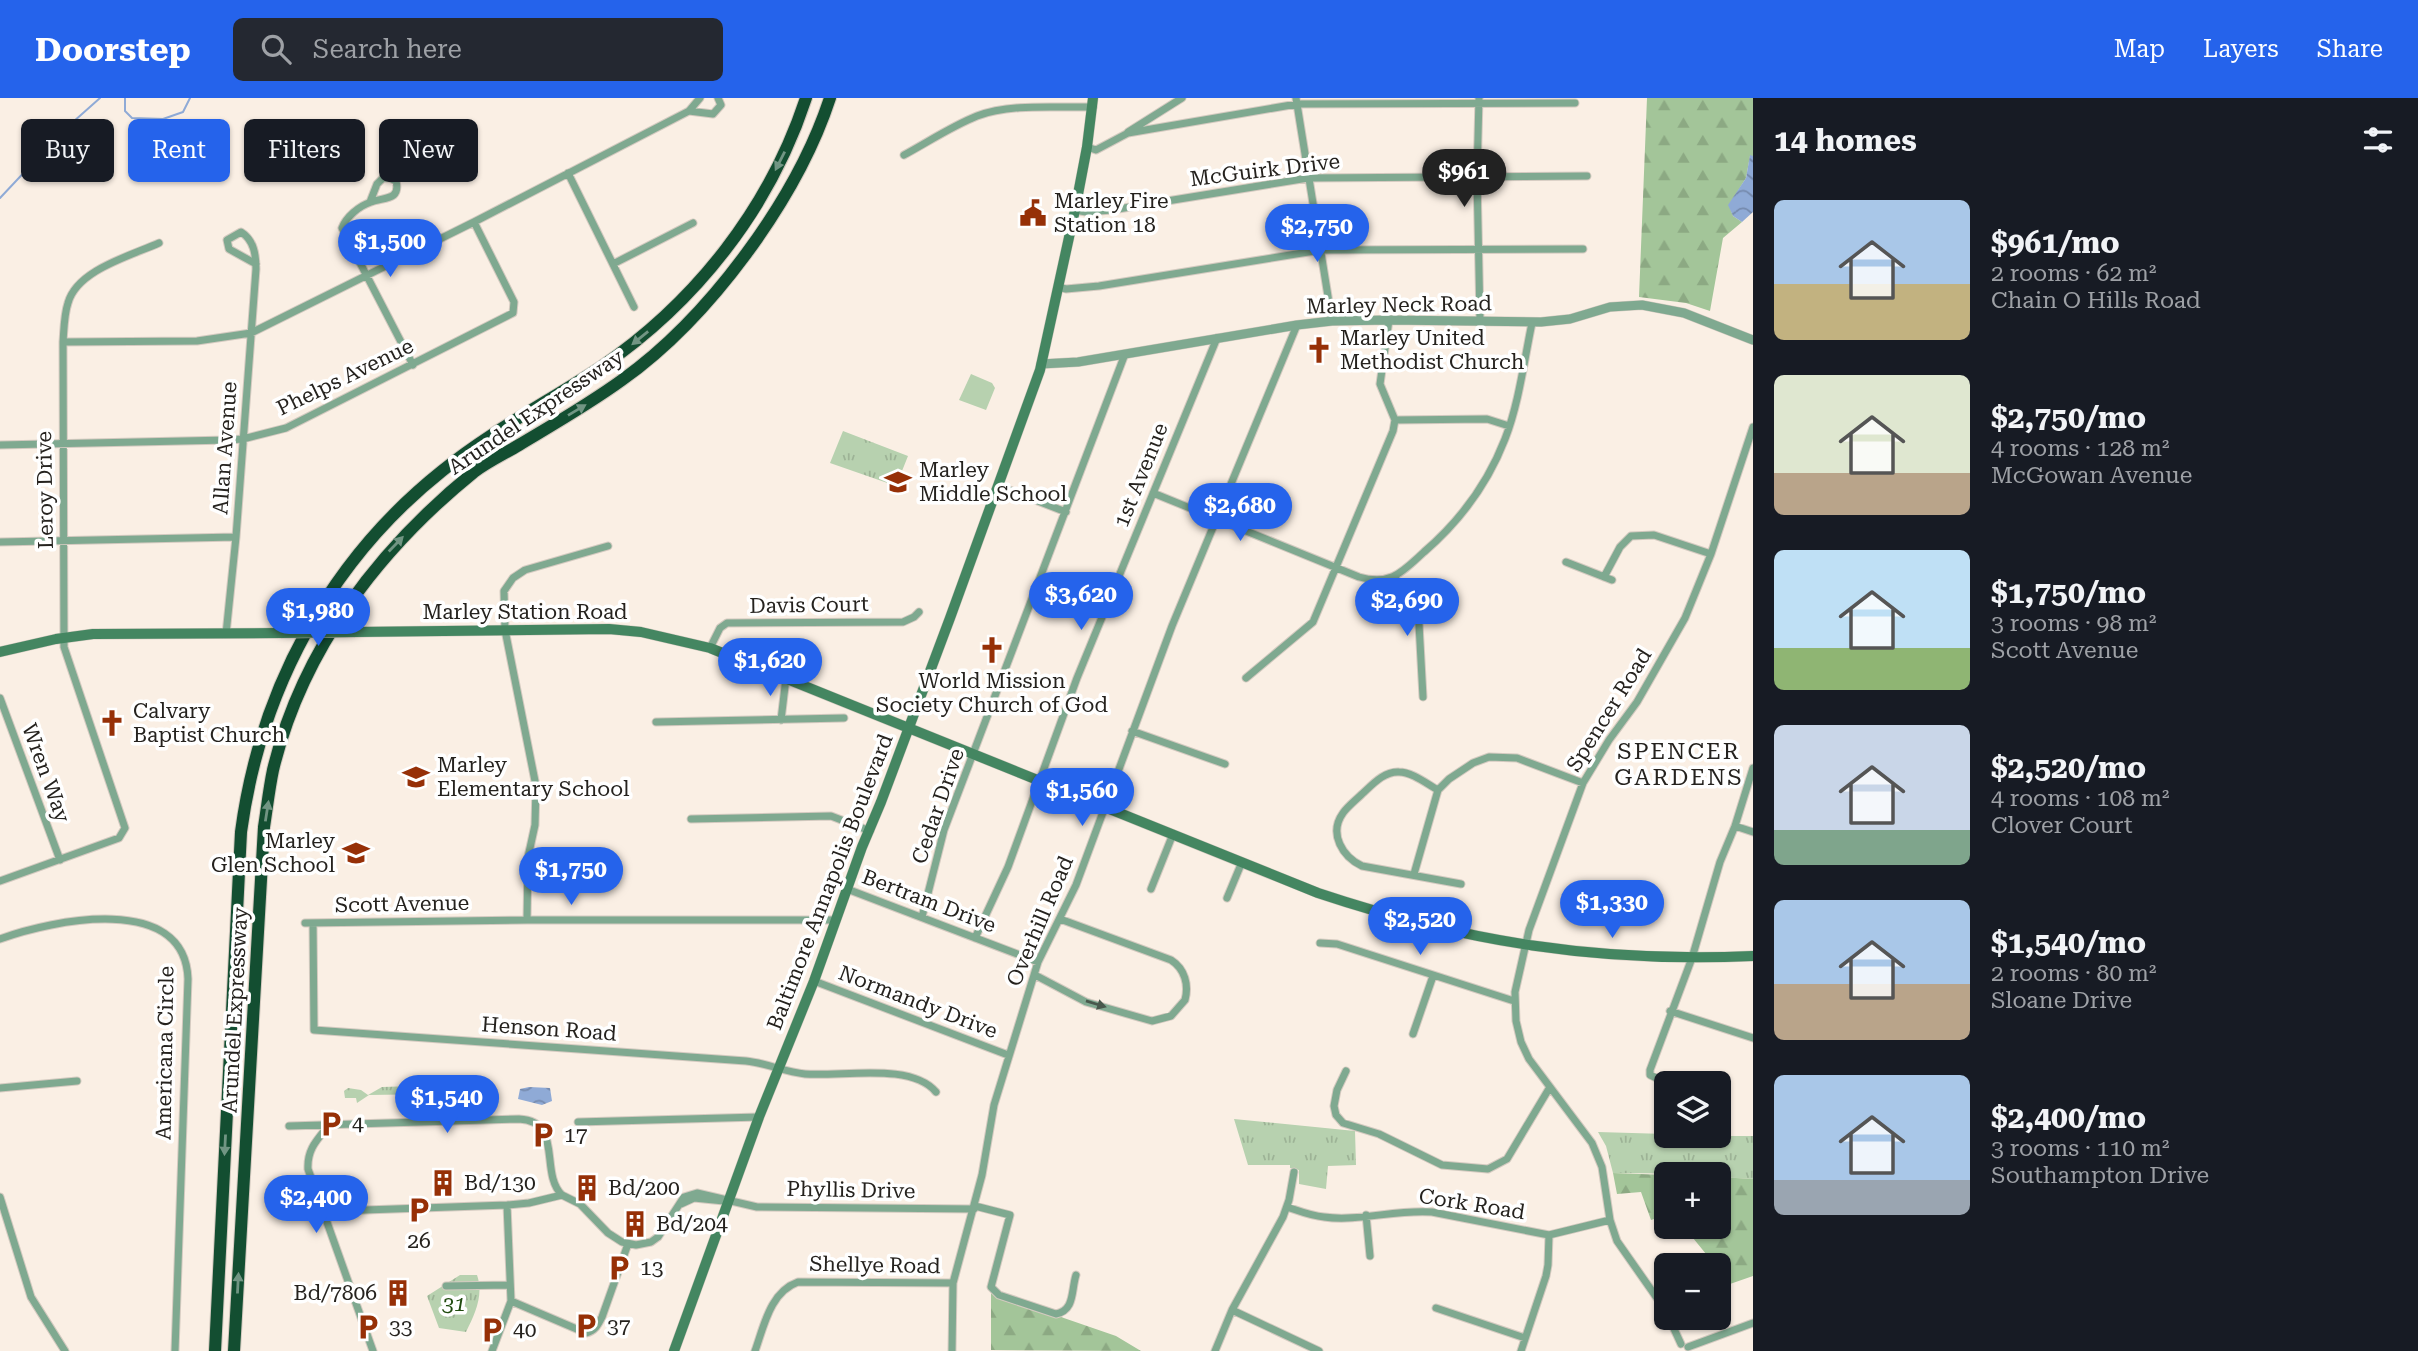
<!DOCTYPE html>
<meta charset="utf-8">
<style>
:root{--surface:#171b24;--page:#242831;--text:#f1f3f6;--muted:#9ea1a6;--accent:#2563eb}
body{margin:0;font-family:"Roboto Serif",serif;background:var(--page);color:var(--text);height:100vh;display:flex;flex-direction:column;font-size:26px;white-space:nowrap}
*{box-sizing:border-box;margin:0}
p{font-size:23px;color:var(--muted)}
.icon{flex:none;width:38px;height:38px;fill:none;stroke:currentColor;stroke-width:2;stroke-linecap:round;stroke-linejoin:round}
.map{position:relative;flex:1;overflow:hidden}
.panel{display:flex;flex-direction:column;background:var(--surface);width:665px}
.panel>*{flex:none}
.guide{position:absolute;left:21px;top:21px;width:665px;height:63px;display:flex;gap:14px}
.fabs{position:absolute;left:1654px;top:973px;display:grid;gap:14px}
.fabs a{display:grid;place-items:center;width:77px;height:77px;border-radius:10px;background:var(--surface);box-shadow:0 2px 5px #0004;font-size:35px}
.price{position:absolute;translate:-50% -60px;padding:0 16px;border-radius:24px;background:var(--accent);color:#fff;font-size:23px;line-height:46px;filter:drop-shadow(0 2px 4px #0008)}
.price::after{content:'';position:absolute;left:50%;top:42px;width:21px;height:16px;margin-left:-10px;background:inherit;clip-path:polygon(0 0,100% 0,50% 100%)}
.price.current{background:#222;color:#fff}
ul{padding:0;list-style:none}
li{display:flex;align-items:center;gap:21px;height:175px;padding:0 21px}
li span{display:grid;place-items:center;flex:none;width:196px;height:140px;border-radius:10px;color:#555}
li>.icon{margin-inline-start:auto}
span .icon{width:84px;height:84px;fill:#fffc;stroke-width:1}
li b{font-size:30px}
h2{display:flex;justify-content:space-between;align-items:center;height:84px;padding:0 21px;font-size:30px}
.pill{padding:0 24px;border-radius:10px;background:var(--surface);box-shadow:0 2px 5px #0004;font-size:24px;line-height:63px}
.pill.current{background:var(--accent);color:#fff}
header{display:flex;align-items:center;gap:42px;box-sizing:border-box;height:98px;padding:0 35px;background:var(--accent);color:#fff}
header strong{font-size:33px}
nav{display:flex;gap:38px;margin-inline-start:auto;font-size:24px}
.search{width:490px;height:63px;background:var(--page);display:flex;align-items:center;gap:18px;box-sizing:border-box;padding:0 24px;border-radius:10px;color:var(--muted);font-size:26px}
main{display:flex;flex:1;min-height:0}
.map>svg:first-child{display:block}
</style>
<header>
<strong>Doorstep</strong>
<div class="search"><svg class="icon" aria-label="search" viewBox="0 0 24 24"><circle cx="10" cy="10" r="6"/><path d="M15 15l6 6"/></svg>Search here</div>
<nav><a>Map</a><a>Layers</a><a>Share</a></nav>
</header>
<main>
<div class="map">
<svg width="1753" height="1253" viewBox="0 0 1753 1253">
<defs>
<pattern id="grass-tufts" width="24" height="20" patternUnits="userSpaceOnUse" patternTransform="scale(1.75)"><rect width="24" height="20" fill="#b7d1af"/><path d="M3 7l-1-3M5 7V3M7 7l1-3M15 17l-1-3M17 17v-4M19 17l1-3" fill="none" stroke="#9db396"/></pattern>
<pattern id="forest-firs" width="22" height="20" patternUnits="userSpaceOnUse" patternTransform="scale(1.75)"><rect width="22" height="20" fill="#a3c599"/><path d="M5 1l3.5 6h-7zM16 11l3.5 6h-7z" fill="#8ca983"/></pattern>
<pattern id="water-waves" width="16" height="10" patternUnits="userSpaceOnUse" patternTransform="scale(1.75)"><rect width="16" height="10" fill="#8faad6"/><path d="M0 5q4-4 8 0t8 0" fill="none" stroke="#758aad"/></pattern>
</defs>
<rect width="100%" height="100%" fill="#faefe4"/>
<!-- grass -->
<path fill="url(#grass-tufts)" d="M843 333 908 358 896 388 830 365Z
M416 988 432 991 436 996 369 997 357 1005 356 1000H345L344 993 348 990 361 992 368 997 382 989Z
M1234 1021 1355 1033 1356 1067 1328 1068 1326 1091 1299 1086V1072L1290 1070V1067H1248Z
M1598 1034 1666 1036V1038H1753V1081L1719 1079 1718 1076 1613 1075 1606 1048Z
M460 1177H477C484 1197 475 1216 466 1234L439 1230 427 1198Z"/>
<!-- forest -->
<path fill="url(#forest-firs)" d="M1647 0H1753V58H1750L1746 80 1729 107 1733 118 1742 124 1723 140 1710 213 1686 205 1639 199Z
M1613 1075 1666 1077V1117L1651 1122 1641 1094 1617 1096Z
M1719 1079 1753 1081V1178L1730 1186 1719 1172 1718 1167H1715L1684 1129H1718Z
M991 1195 1116 1238 1141 1253 991 1252Z"/>
<!-- pitch -->
<path fill="#b7d1af" d="M971 276 992 285 995 290 986 312 959 302Z"/>
<!-- water -->
<path fill="url(#water-waves)" d="M1750 57 1753 58V114L1742 124 1733 118 1728 107 1746 80Z
M529 989 550 990 552 1003 542 1007 518 1001 520 991Z"/>
<g fill="none" stroke-linecap="round" stroke-linejoin="round">
<!-- stream -->
<path stroke="#8faad6" stroke-width="2" d="M125 0V13L132 20 163 21 183 14 190 0
M0 100 64 32 100 0"/>
<defs>
<path id="minor" d="M1296 0 1332 223
M1479 0 1477 78 1480 222
M689 13 713 16 721 7 718 0
M1128 34 1182 0
M1087 49 1096 52 1128 35 1297 6 1575 5
M904 57C928 44 952 28 977 18 1011 5 1057 10 1093 9
M568 75 634 209
M370 104 377 86 383 80H390L396 83C401 103 383 99 371 104 359 108 346 119 342 130L413 267
M1075 112 1086 114 1112 112 1308 80 1587 78
M613 166 693 125
M1058 189 1066 191 1099 188 1321 152 1583 151
M63 244 197 243 251 235 474 124 689 13 700 0
M1395 322 1487 321 1509 328
M0 347 228 342 243 341 286 330 513 215 514 204 474 124
M999 388 1066 414
M1153 395 1359 479C1391 488 1402 474 1424 454 1460 423 1488 385 1505 341 1519 305 1524 263 1532 225
M0 444 236 439
M1566 464 1612 482
M1395 479 1416 515 1419 526 1423 599
M1604 479 1620 449 1631 438 1654 437 1711 456
M226 536 236 439 256 171C256 157 254 142 241 134L227 142 229 151 256 166
M710 550 720 530 727 525 903 524 914 519 919 514
M1246 580 1313 524 1393 333 1395 322 1380 286 1389 222
M0 600 60 762
M781 622 786 580
M656 624 844 620
M1132 633 1225 666
M1438 692C1427 686 1412 674 1399 674 1384 673 1372 687 1362 696 1356 702 1348 708 1343 715 1328 736 1343 759 1362 768L1461 786
M691 721 831 718 870 733
M1735 728 1753 734
M1414 776 1438 692 1449 681 1473 665 1489 659 1517 660 1583 685
M0 783 119 740 125 730 64 549 63 244C64 231 64 217 68 205 77 172 130 158 159 145
M847 791 1038 864
M1151 791 1173 736
M1227 800 1242 764
M922 819 944 732 1125 256
M527 822 528 759 535 727 536 688 505 532 504 493 513 480 525 472 608 448
M305 825 527 822H836
M313 825 314 932 746 963C766 965 785 974 805 976 842 979 911 964 936 994
M975 840 1008 769 1077 580 1217 240
M0 841C52 822 185 794 188 881L175 1253
M1320 845 1337 846 1514 903
M1035 877 1086 904 1152 923 1171 918 1185 902C1189 887 1185 871 1171 862L1060 821
M814 883 1008 957
M1670 913 1753 940
M1413 936 1433 878
M1346 973 1337 992 1334 1008 1336 1017 1343 1025 1379 1036 1442 1067 1488 1071 1507 1061 1550 989
M1667 985 1650 977V972L1692 860 1720 764 1735 728 1753 670
M0 990 77 983
M1718 1006 1725 1014
M578 1024 759 1019
M329 1027C317 1042 307 1051 308 1071L373 1253
M289 1028 519 1021C564 1023 539 1075 562 1097
M0 1099 31 1199 65 1253
M681 1106 694 1100 724 1103
M975 1108 1010 1117 991 1189 999 1197 1056 1216C1075 1212 1071 1193 1076 1177
M1287 1109C1299 1113 1311 1118 1324 1119 1359 1124 1396 1111 1432 1114L1549 1137 1610 1122
M324 1117 337 1113 507 1107 529 1105 562 1097 580 1106 608 1135 622 1144 636 1147 651 1144 658 1139 684 1099 697 1095 757 1109 974 1111
M1366 1117 1370 1158
M446 1188 510 1187
M511 1203 586 1235C595 1233 598 1227 602 1219L628 1146
M1436 1210 1525 1240
M1232 1212 1319 1253
M1666 1213 1617 1143 1610 1122 1602 1069 1592 1045 1529 961 1521 944 1516 923 1515 894 1529 832 1583 685 1609 642 1637 604 1685 520 1711 456 1753 329
M1669 1220 1681 1246
M1688 1249 1753 1225
M492 1253 511 1203 507 1107
M755 1253C764 1228 770 1194 798 1184L953 1185
M952 1253 953 1185 982 1077 994 1007 1038 864 1076 787 1172 528 1297 227
M1215 1253 1232 1212 1283 1119 1289 1102 1294 1074
M1521 1253 1546 1178 1548 1167 1549 1137"/>
<path id="tertiary" d="M1041 266 1078 264 1297 227 1332 223 1389 222 1541 224 1570 221 1610 209 1642 207 1684 215 1753 242"/>
<path id="secondary" d="M355 534 609 531 641 534 710 550 1318 795C1465 844 1598 865 1753 858
M0 554 56 541 93 536 281 535
M674 1253 759 1019 814 883 862 749 881 704 950 520 1040 272 1075 112 1087 49 1093 0"/>
<path id="motorway" d="M215 1253 241 734C260 592 329 463 442 373 491 333 548 304 601 269 696 204 770 110 806 0
M234 1253 264 729C267 710 269 691 273 672 302 551 379 451 474 374 487 364 504 356 519 347 554 326 589 306 622 282 709 220 797 101 830 0"/>
</defs>
<!-- minor casing -->
<use href="#minor" stroke="#d4cac0" stroke-width="9"/>
<!-- tertiary casing -->
<use href="#tertiary" stroke="#d4cac0" stroke-width="10"/>
<!-- secondary casing -->
<use href="#secondary" stroke="#d4cac0" stroke-width="11"/>
<!-- motorway casing -->
<use href="#motorway" stroke="#d4cac0" stroke-width="14"/>
<!-- minor -->
<use href="#minor" stroke="#7fa990" stroke-width="7"/>
<!-- tertiary -->
<use href="#tertiary" stroke="#7fa990" stroke-width="9"/>
<!-- secondary -->
<use href="#secondary" stroke="#448661" stroke-width="10"/>
<!-- motorway -->
<use href="#motorway" stroke="#134e31" stroke-width="12"/>
<defs>
<path id="secondary-bridge" d="M281 535 355 534"/>
</defs>
<!-- secondary-bridge casing -->
<use href="#secondary-bridge" stroke="#d4cac0" stroke-width="11" stroke-linecap="butt"/>
<!-- secondary-bridge -->
<use href="#secondary-bridge" stroke="#448661" stroke-width="10"/>
</g>
<!-- one-way arrows -->
<defs><path id="oneway-solid" d="M-6-.8H1V-3.2L6.5 0L1 3.2V.8H-6Z" transform="scale(1.75)"/></defs>
<g fill="#719583">
<use href="#oneway-solid" transform="translate(780 63) rotate(117)"/>
<use href="#oneway-solid" transform="translate(640 240) rotate(141)"/>
<use href="#oneway-solid" transform="translate(577 312) rotate(-31)"/>
<use href="#oneway-solid" transform="translate(396 446) rotate(-46)"/>
<use href="#oneway-solid" transform="translate(267 713) rotate(-81)"/>
<use href="#oneway-solid" transform="translate(225 1047) rotate(93)"/>
<use href="#oneway-solid" transform="translate(238 1185) rotate(-87)"/>
</g>
<use fill="#49584c" href="#oneway-solid" transform="translate(1096 906) rotate(17)"/>
<!-- icons -->
<defs>
<symbol id="civic-bare" viewBox="-9 -9 18 18"><path d="M-.6-6.5H3V-4.5H.6V-3L4-1V1h2V6H-6V1h2V-1L-.6-3ZM-1.2 2.5V6h2.4V2.5Z" fill="#963007" stroke="#fff" stroke-width="2.5" paint-order="stroke"/></symbol>
<symbol id="church-bare" viewBox="-9 -9 18 18"><path d="M-1.2-6h2.4v3.5h3.3v2.4h-3.3V6h-2.4V-.1h-3.3v-2.4h3.3Z" fill="#963007" stroke="#fff" stroke-width="2.5" paint-order="stroke"/></symbol>
<symbol id="school-bare" viewBox="-9 -9 18 18"><path d="M0-5L7-2L0 1L-7-2ZM-4 1L0 2.5L4 1V4Q0 6-4 4Z" fill="#963007" stroke="#fff" stroke-width="2.5" paint-order="stroke"/></symbol>
<symbol id="parking-bare" viewBox="-9 -9 18 18"><path d="M-3.5-5.5H1a3.5 3.5 0 0 1 0 7H-1V5.5H-3.5ZM-1-3.4V-.6H.8a1.4 1.4 0 0 0 0-2.8Z" fill="#963007" stroke="#fff" stroke-width="2.5" paint-order="stroke"/></symbol>
<symbol id="building-bare" viewBox="-9 -9 18 18"><path d="M-4-6H4V6H1V3H-1V6H-4ZM-2.5-4.3h1.7v1.8h-1.7ZM.8-4.3h1.7v1.8H.8ZM-2.5-1h1.7V.8h-1.7ZM.8-1h1.7V.8H.8Z" fill="#963007" stroke="#fff" stroke-width="2.5" paint-order="stroke"/></symbol>
</defs>
<g fill-rule="evenodd">
<use href="#civic-bare" x="1014" y="96" width="38" height="38"/>
<use href="#church-bare" x="1300" y="233" width="38" height="38"/>
<use href="#school-bare" x="879" y="365" width="38" height="38"/>
<use href="#church-bare" x="973" y="533" width="38" height="38"/>
<use href="#church-bare" x="93" y="606" width="38" height="38"/>
<use href="#school-bare" x="397" y="660" width="38" height="38"/>
<use href="#school-bare" x="337" y="736" width="38" height="38"/>
<use href="#parking-bare" x="312" y="1007" width="38" height="38"/>
<use href="#parking-bare" x="524" y="1018" width="38" height="38"/>
<use href="#building-bare" x="424" y="1066" width="38" height="38"/>
<use href="#building-bare" x="568" y="1071" width="38" height="38"/>
<use href="#parking-bare" x="400" y="1093" width="38" height="38"/>
<use href="#building-bare" x="616" y="1107" width="38" height="38"/>
<use href="#parking-bare" x="600" y="1151" width="38" height="38"/>
<use href="#building-bare" x="379" y="1176" width="38" height="38"/>
<use href="#parking-bare" x="567" y="1209" width="38" height="38"/>
<use href="#parking-bare" x="349" y="1210" width="38" height="38"/>
<use href="#parking-bare" x="473" y="1213" width="38" height="38"/>
</g>
<g text-anchor="middle" stroke-width="7" stroke-linejoin="round" paint-order="stroke">
<!-- street labels -->
<g font-size="21" fill="#25221e" stroke="#fff">
<text transform="translate(1265 72) rotate(-7)" y="7">McGuirk Drive</text>
<text transform="translate(1399 207) rotate(-1)" y="7">Marley Neck Road</text>
<text transform="translate(345 279) rotate(-26)" y="7">Phelps Avenue</text>
<text transform="translate(536 314) rotate(-34)" y="7">Arundel Expressway</text>
<text transform="translate(225 350) rotate(-86)" y="7">Allan Avenue</text>
<text transform="translate(1141 377) rotate(-68)" y="7">1st Avenue</text>
<text transform="translate(45 392) rotate(-91)" y="7">Leroy Drive</text>
<text transform="translate(809 507) rotate(-1)" y="7">Davis Court</text>
<text x="525" y="521">Marley Station Road</text>
<text transform="translate(1609 612) rotate(-58)" y="7">Spencer Road</text>
<text transform="translate(46 675) rotate(70)" y="7">Wren Way</text>
<text transform="translate(938 708) rotate(-71)" y="7">Cedar Drive</text>
<text transform="translate(830 784) rotate(-69)" y="7">Baltimore Annapolis Boulevard</text>
<text transform="translate(929 803) rotate(21)" y="7">Bertram Drive</text>
<text transform="translate(402 806) rotate(-1)" y="7">Scott Avenue</text>
<text transform="translate(1040 823) rotate(-67)" y="7">Overhill Road</text>
<text transform="translate(918 904) rotate(21)" y="7">Normandy Drive</text>
<text transform="translate(235 912) rotate(-87)" y="7">Arundel Expressway</text>
<text transform="translate(549 931) rotate(4)" y="7">Henson Road</text>
<text transform="translate(165 955) rotate(-89)" y="7">Americana Circle</text>
<text transform="translate(851 1092) rotate(1)" y="7">Phyllis Drive</text>
<text transform="translate(1472 1106) rotate(9)" y="7">Cork Road</text>
<text transform="translate(875 1167) rotate(1)" y="7">Shellye Road</text>
</g>
<!-- poi labels -->
<g font-size="21" fill="#25221e" stroke="#fff" text-anchor="start">
<text x="1054" y="110">Marley Fire<tspan x="1054" dy="24">Station 18</tspan></text>
<text x="1340" y="247">Marley United<tspan x="1340" dy="24">Methodist Church</tspan></text>
<text x="919" y="379">Marley<tspan x="919" dy="24">Middle School</tspan></text>
<text x="992" y="590" text-anchor="middle">World Mission<tspan x="992" dy="24">Society Church of God</tspan></text>
<text x="133" y="620">Calvary<tspan x="133" dy="24">Baptist Church</tspan></text>
<text x="437" y="674">Marley<tspan x="437" dy="24">Elementary School</tspan></text>
<text x="335" y="750" text-anchor="end">Marley<tspan x="335" dy="24">Glen School</tspan></text>
<text x="352" y="1033">4</text>
<text x="564" y="1044">17</text>
<text x="464" y="1092">Bd/130</text>
<text x="608" y="1097">Bd/200</text>
<text x="656" y="1133">Bd/204</text>
<text x="419" y="1150" text-anchor="middle">26</text>
<text x="640" y="1177">13</text>
<text x="377" y="1202" text-anchor="end">Bd/7806</text>
<text x="607" y="1235">37</text>
<text x="389" y="1236">33</text>
<text x="513" y="1239">40</text>
</g>
<!-- park labels -->
<g font-size="21" font-style="italic" fill="#204b0f" stroke="#fff">
<text x="454" y="1213">31</text>
</g>
<!-- neighbourhood labels -->
<g font-size="23" letter-spacing="2" fill="#25221e" stroke="#fff">
<text x="1679" y="661">SPENCER<tspan x="1679" dy="26">GARDENS</tspan></text>
</g>
</g>
</svg>
<div class="fabs">
<a><svg class="icon" aria-label="layers" viewBox="0 0 24 24"><path d="M12 4l9 5-9 5-9-5zM3 14l9 5 9-5"/></svg></a>
<a>+</a>
<a>−</a>
</div>
<b class="price current" style="left:1464px;top:111px">$961</b>
<b class="price" style="left:1317px;top:166px">$2,750</b>
<b class="price" style="left:390px;top:181px">$1,500</b>
<b class="price" style="left:1240px;top:445px">$2,680</b>
<b class="price" style="left:1081px;top:534px">$3,620</b>
<b class="price" style="left:1407px;top:540px">$2,690</b>
<b class="price" style="left:318px;top:550px">$1,980</b>
<b class="price" style="left:770px;top:600px">$1,620</b>
<b class="price" style="left:1082px;top:730px">$1,560</b>
<b class="price" style="left:571px;top:809px">$1,750</b>
<b class="price" style="left:1612px;top:842px">$1,330</b>
<b class="price" style="left:1420px;top:859px">$2,520</b>
<b class="price" style="left:447px;top:1037px">$1,540</b>
<b class="price" style="left:316px;top:1137px">$2,400</b>
<div class="guide">
<a class="pill">Buy</a>
<a class="pill current">Rent</a>
<a class="pill">Filters</a>
<a class="pill">New</a>
</div>
</div>
<section class="panel">
<h2>14 homes<svg class="icon" aria-label="filters" viewBox="0 0 24 24"><path d="M4 7h16M4 17h16"/><circle cx="9" cy="7" r="2"/><circle cx="15" cy="17" r="2"/></svg></h2>
<ul>
<li><span style="background:linear-gradient(#a9c7e8 60%,#c2b280 0)"><svg class="icon" aria-label="home" viewBox="0 0 24 24"><path d="M3 11l9-7 9 7M6 9v11h12V9"/></svg></span><div><b>$961/mo</b><p>2 rooms · 62 m²</p><p>Chain O Hills Road</p></div></li>
<li><span style="background:linear-gradient(#dfe7d0 70%,#b9a48a 0)"><svg class="icon" aria-label="home" viewBox="0 0 24 24"><path d="M3 11l9-7 9 7M6 9v11h12V9"/></svg></span><div><b>$2,750/mo</b><p>4 rooms · 128 m²</p><p>McGowan Avenue</p></div></li>
<li><span style="background:linear-gradient(#bfe0f5 70%,#8fb573 0)"><svg class="icon" aria-label="home" viewBox="0 0 24 24"><path d="M3 11l9-7 9 7M6 9v11h12V9"/></svg></span><div><b>$1,750/mo</b><p>3 rooms · 98 m²</p><p>Scott Avenue</p></div></li>
<li><span style="background:linear-gradient(#c9d6e8 75%,#7fa58c 0)"><svg class="icon" aria-label="home" viewBox="0 0 24 24"><path d="M3 11l9-7 9 7M6 9v11h12V9"/></svg></span><div><b>$2,520/mo</b><p>4 rooms · 108 m²</p><p>Clover Court</p></div></li>
<li><span style="background:linear-gradient(#a9c7e8 60%,#b9a48a 0)"><svg class="icon" aria-label="home" viewBox="0 0 24 24"><path d="M3 11l9-7 9 7M6 9v11h12V9"/></svg></span><div><b>$1,540/mo</b><p>2 rooms · 80 m²</p><p>Sloane Drive</p></div></li>
<li><span style="background:linear-gradient(#a9c7e8 75%,#9aa5b1 0)"><svg class="icon" aria-label="home" viewBox="0 0 24 24"><path d="M3 11l9-7 9 7M6 9v11h12V9"/></svg></span><div><b>$2,400/mo</b><p>3 rooms · 110 m²</p><p>Southampton Drive</p></div></li>
</ul>
</section>
</main>
